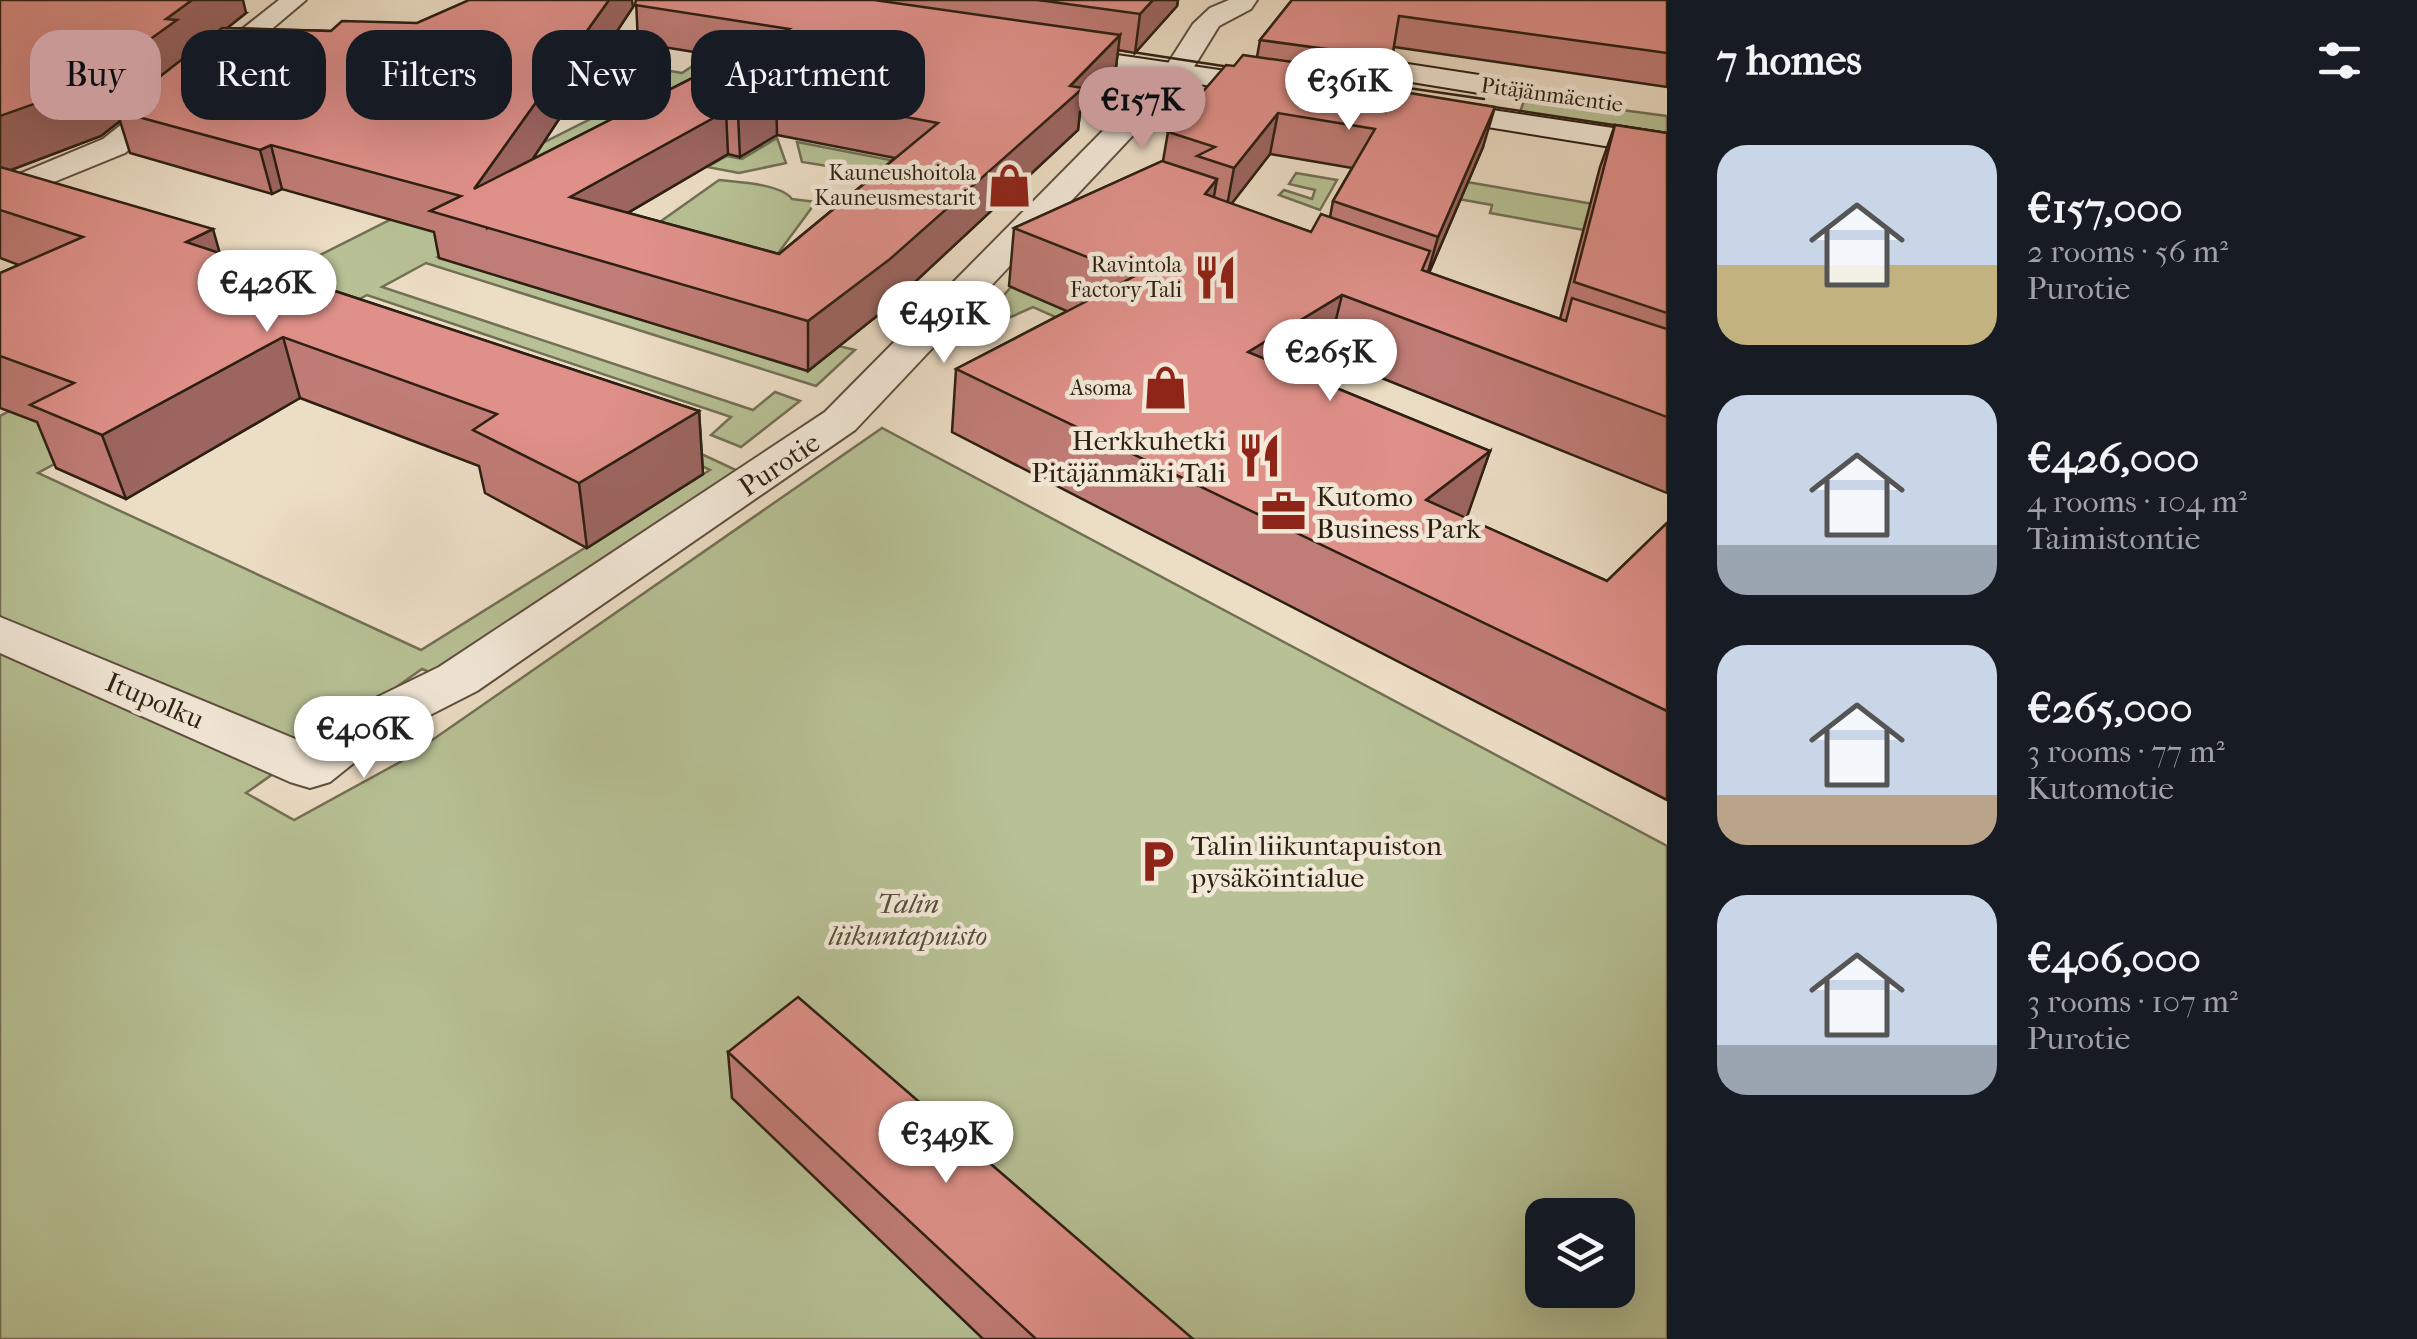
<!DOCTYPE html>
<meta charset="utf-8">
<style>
:root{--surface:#171b24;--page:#242831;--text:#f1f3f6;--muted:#9ea1a6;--accent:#c59692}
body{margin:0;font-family:"IM FELL French Canon",serif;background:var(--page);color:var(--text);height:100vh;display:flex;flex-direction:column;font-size:38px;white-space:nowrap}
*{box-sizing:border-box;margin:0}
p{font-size:32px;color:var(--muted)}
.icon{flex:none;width:55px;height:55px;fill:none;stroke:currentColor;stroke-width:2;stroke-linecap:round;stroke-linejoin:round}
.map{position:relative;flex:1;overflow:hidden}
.panel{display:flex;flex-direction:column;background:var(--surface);width:750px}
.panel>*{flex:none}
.banner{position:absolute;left:30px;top:30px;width:950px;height:90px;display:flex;gap:20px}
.fabs{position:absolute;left:1525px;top:1198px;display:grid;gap:20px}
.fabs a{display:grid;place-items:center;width:110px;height:110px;border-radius:20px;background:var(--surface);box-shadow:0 10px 40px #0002;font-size:50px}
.price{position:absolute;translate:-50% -85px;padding:0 22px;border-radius:35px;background:#fff;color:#222;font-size:32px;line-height:65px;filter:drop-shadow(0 2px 5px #0008)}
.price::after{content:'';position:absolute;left:50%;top:60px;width:30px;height:22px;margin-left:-15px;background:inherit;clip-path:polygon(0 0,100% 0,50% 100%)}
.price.on{background:var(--accent);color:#111}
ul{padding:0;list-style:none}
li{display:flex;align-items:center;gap:30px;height:250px;padding:0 50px}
li span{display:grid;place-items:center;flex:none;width:280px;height:200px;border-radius:30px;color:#555}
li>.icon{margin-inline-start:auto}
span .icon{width:120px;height:120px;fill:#fffc;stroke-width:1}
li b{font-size:42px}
h2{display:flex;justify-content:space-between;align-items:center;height:120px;padding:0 50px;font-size:42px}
.pill{padding:0 35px;border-radius:30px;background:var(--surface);box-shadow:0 10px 40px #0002;font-size:35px;line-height:90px}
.pill.on{background:var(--accent);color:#111}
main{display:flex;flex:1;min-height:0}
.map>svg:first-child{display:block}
</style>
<main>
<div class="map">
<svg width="1667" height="1339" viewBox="0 0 1667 1339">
<rect width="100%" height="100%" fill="#ecddc5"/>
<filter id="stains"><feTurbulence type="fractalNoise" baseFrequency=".002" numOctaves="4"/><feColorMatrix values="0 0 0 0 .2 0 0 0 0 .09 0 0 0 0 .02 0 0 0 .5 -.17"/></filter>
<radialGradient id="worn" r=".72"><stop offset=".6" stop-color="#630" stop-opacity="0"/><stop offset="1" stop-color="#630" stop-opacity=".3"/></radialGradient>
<!-- green -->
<path fill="#b7c195" stroke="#727054" stroke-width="2.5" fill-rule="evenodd" d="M760 21 836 41 438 257 808 371 839 346 855 350 816 386 426 263 382 287 753 410 775 392 800 401 741 447 711 435 731 417 367 295 38 473 421 650 710 470 683 457 693 450 742 473 432 673 422 669 246 793 294 820 402 761 882 428 1667 846V1339H0V416L666 81 538 59 551 51 682 73ZM1542 1215H1618V1290H1542Z
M1525 97 1667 116V139L1519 116Z
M777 138 786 163 739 173 707 167 727 156 742 159Z
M797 142 895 161 885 169 845 175 834 167 802 162Z
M1296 173 1337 180 1320 210 1279 195 1284 190 1312 199 1315 190 1289 184Z
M1433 176 1593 204 1667 245 1490 213 1492 205 1425 193Z
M719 180C738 182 781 184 792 199L816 202 776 256 657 224Z
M1011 287 1081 317 1069 323 1033 307 1011 317 990 311Z"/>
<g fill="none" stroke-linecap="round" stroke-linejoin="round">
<defs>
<path id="street" d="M279 0H306L125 153 0 204V182L103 139Z
M1229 0H1257L1251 9 1219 26 1187 78 855 430 477 691 385 738 330 782 310 788 290 782 0 653V617L305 743 347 712 439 667 825 412 1165 68 1193 24 1210 8Z"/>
<path id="secondary" d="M1042 44 1288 80 1299 83 1303 89 1299 95 1288 98 1032 58 1028 52Z
M1317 50 1479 75 1489 78 1494 84 1489 90 1479 93 1307 65 1303 59 1307 53Z
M1418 99 1667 136V156L1407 114 1403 108 1407 102Z"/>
</defs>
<!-- street casing -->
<use href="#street" stroke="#5d4e3f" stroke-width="4"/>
<!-- secondary casing -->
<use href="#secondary" stroke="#2d1f12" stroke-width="4"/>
<!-- street -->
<use href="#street" fill="#f3e9d9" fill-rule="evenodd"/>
<!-- secondary -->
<use href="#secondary" fill="#f3e9d9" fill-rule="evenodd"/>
<!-- tram -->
<path stroke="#2d1f12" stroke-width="2.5" d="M1106 48 1249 70
M1360 81 1484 99
M1467 103 1667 133"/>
</g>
<!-- wall -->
<path fill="#c07c76" stroke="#2d1f12" stroke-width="2.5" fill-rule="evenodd" d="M0 0 246 13 227 28 331 31 633 7 532 160 731 58 638 43 636 0H1178L1177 6 1135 53 1118 50 1115 75 1080 112 1078 130 888 307 808 371 439 258 434 232 282 189 272 194 130 153 120 121 101 136 11 170 220 253 699 411 703 474 587 548 485 493 479 466 300 398 126 499 56 468 37 422 0 408V273L19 265 0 258ZM777 135 895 158 779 254 628 213 728 154 740 157Z
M1292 0H1667V87L1394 47 1388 76 1385 113 1483 147 1429 273 1560 319 1600 167 1615 125 1667 133V493L1327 356 1300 373 1490 451 1466 518 1607 581 1667 523V800L952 432 956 369 1067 311 1009 286 1014 228 1163 161 1168 132 1234 66 1257 57 1260 40ZM1270 154 1352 168 1333 201 1330 217 1311 232 1231 204Z
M728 1052 1193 1339H983L732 1098Z"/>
<!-- shaded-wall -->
<path fill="#9c6560" stroke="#2d1f12" stroke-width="2.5" d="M192 0H243L246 13 188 59 116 111 120 121 101 136 0 174V116L166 19Z
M609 0H632L633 7 487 228 474 189Z
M1153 0H1178L1177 6 1135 53 1140 14Z
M1120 35 1115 75 1080 112 1078 130 888 307 808 371V321L1070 86Z
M776 93 777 135 740 157 738 114Z
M1495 107 1483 147 1425 282 1438 237Z
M726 111 728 154 576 243 570 197Z
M1278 113 1270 154 1226 211 1234 168Z
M271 145 282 189 272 194 260 150Z
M1217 179 1207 236 1205 194Z
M213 229 229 286 186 242Z
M1342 295 1327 356 1235 415 1248 352Z
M283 337 300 398 126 499 102 435Z
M699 411 703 474 587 548 579 483Z
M1490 451 1467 517 1405 567 1426 500Z"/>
<!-- building -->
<path fill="#df9089" stroke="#2d1f12" stroke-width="2.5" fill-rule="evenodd" d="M0 0H192L166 19 177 20 85 86 0 116Z
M469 0H609L474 189 789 29 635 5 636 0H874L1120 35 1070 86 1083 88 890 259 808 321 430 211 461 196 271 145 260 150 116 111 222 28 331 31 342 21 417 23ZM776 93 938 123 779 254 570 197 726 111 738 114Z
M1038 0H1153L1140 14Z
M1292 0H1667V53L1399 16 1392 58 1260 40Z
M1243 55 1390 76 1385 113 1397 91 1495 107 1438 237 1333 201 1375 129 1278 113 1234 168 1197 156 1215 147 1168 132 1226 65 1234 66Z
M1615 125 1667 133V313L1574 282Z
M1162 161 1217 179 1205 194 1311 232 1321 214 1430 251 1422 270 1566 321 1572 298 1667 329V417L1342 295 1248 352 1490 451 1426 500 1607 581 1667 523V711L956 369 1135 276 1014 228Z
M0 167 213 229 186 242 699 411 579 483 473 430 497 414 283 337 102 435 30 405 74 383 0 356V273L83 237 0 210Z
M798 997 1193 1339H1036L728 1052Z"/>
<!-- icons -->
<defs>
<symbol id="shop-bare" viewBox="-9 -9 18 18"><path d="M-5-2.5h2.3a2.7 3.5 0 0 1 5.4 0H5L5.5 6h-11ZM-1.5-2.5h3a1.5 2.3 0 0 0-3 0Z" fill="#8f2418" stroke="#f3e9d9" stroke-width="2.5" paint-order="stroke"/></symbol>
<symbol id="restaurant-bare" viewBox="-9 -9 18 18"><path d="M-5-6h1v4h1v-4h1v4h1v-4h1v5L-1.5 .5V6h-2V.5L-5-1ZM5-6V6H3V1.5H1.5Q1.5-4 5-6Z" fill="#8f2418" stroke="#f3e9d9" stroke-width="2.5" paint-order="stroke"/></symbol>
<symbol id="office-bare" viewBox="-9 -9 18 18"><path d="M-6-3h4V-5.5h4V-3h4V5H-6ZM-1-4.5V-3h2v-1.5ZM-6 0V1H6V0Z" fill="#8f2418" stroke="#f3e9d9" stroke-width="2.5" paint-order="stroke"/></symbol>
<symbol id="parking-bare" viewBox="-9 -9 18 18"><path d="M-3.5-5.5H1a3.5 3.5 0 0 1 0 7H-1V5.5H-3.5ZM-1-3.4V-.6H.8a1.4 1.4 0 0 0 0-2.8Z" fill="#8f2418" stroke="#f3e9d9" stroke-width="2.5" paint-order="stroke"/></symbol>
</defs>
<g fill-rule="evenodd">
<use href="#shop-bare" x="978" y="154" width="63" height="63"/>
<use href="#restaurant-bare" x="1184" y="246" width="63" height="63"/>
<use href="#shop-bare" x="1134" y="356" width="63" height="63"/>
<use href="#restaurant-bare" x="1228" y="424" width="63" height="63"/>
<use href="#office-bare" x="1252" y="480" width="63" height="63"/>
<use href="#parking-bare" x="1126" y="830" width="63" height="63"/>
</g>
<g text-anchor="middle" stroke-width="9" stroke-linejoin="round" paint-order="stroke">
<!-- far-street labels -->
<g font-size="22" fill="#2d1f12" stroke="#f3e9d9">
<text transform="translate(1552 94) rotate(8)" y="8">Pitäjänmäentie</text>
</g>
<!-- far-poi labels -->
<g font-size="22" fill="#2d1f12" stroke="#f3e9d9" text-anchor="end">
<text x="976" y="180">Kauneushoitola<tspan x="976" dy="25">Kauneusmestarit</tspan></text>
<text x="1182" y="272">Ravintola<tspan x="1182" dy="25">Factory Tali</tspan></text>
<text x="1132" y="395">Asoma</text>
</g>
<!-- poi labels -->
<g font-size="28" fill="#2d1f12" stroke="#f3e9d9" text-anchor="start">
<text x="1226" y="450" text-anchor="end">Herkkuhetki<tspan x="1226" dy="32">Pitäjänmäki Tali</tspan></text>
<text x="1316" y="506">Kutomo<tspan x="1316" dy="32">Business Park</tspan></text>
<text x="1191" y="855">Talin liikuntapuiston<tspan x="1191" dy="32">pysäköintialue</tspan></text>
</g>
<!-- street labels -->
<g font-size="28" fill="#2d1f12" stroke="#f3e9d9">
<text transform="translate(779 464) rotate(-34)" y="10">Purotie</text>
<text transform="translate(155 700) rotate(23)" y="10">Itupolku</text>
</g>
<!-- park labels -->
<g font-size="28" font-style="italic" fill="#565039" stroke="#f3e9d9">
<text x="908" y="913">Talin<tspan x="908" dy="32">liikuntapuisto</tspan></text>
</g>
</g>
<rect width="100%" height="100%" filter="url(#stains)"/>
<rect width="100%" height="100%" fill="url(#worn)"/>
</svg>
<div class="fabs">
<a><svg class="icon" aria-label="layers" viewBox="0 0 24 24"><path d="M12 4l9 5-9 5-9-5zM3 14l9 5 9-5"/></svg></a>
</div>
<b class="price" style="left:1349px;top:133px">€361K</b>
<b class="price on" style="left:1142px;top:152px">€157K</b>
<b class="price" style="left:267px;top:335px">€426K</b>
<b class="price" style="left:944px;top:366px">€491K</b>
<b class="price" style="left:1330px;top:404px">€265K</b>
<b class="price" style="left:364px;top:781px">€406K</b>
<b class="price" style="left:946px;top:1186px">€349K</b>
<div class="banner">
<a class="pill on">Buy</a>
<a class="pill">Rent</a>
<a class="pill">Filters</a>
<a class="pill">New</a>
<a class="pill">Apartment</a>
</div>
</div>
<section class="panel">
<h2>7 homes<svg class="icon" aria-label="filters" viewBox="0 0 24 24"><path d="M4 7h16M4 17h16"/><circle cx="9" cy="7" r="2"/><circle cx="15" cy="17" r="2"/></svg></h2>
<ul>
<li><span style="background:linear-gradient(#c9d6e8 60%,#c2b280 0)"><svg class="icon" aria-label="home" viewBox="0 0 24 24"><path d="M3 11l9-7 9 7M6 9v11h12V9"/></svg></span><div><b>€157,000</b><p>2 rooms · 56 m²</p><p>Purotie</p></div></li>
<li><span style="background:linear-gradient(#c9d6e8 75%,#9aa5b1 0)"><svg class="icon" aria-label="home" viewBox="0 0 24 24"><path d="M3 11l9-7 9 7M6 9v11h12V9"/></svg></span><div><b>€426,000</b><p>4 rooms · 104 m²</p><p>Taimistontie</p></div></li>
<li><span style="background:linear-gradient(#c9d6e8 75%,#b9a48a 0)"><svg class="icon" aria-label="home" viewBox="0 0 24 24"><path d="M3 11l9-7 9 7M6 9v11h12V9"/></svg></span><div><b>€265,000</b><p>3 rooms · 77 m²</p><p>Kutomotie</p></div></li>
<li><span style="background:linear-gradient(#c9d6e8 75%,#9aa5b1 0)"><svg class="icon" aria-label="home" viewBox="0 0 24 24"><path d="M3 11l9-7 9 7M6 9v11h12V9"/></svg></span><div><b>€406,000</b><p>3 rooms · 107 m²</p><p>Purotie</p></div></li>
</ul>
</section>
</main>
